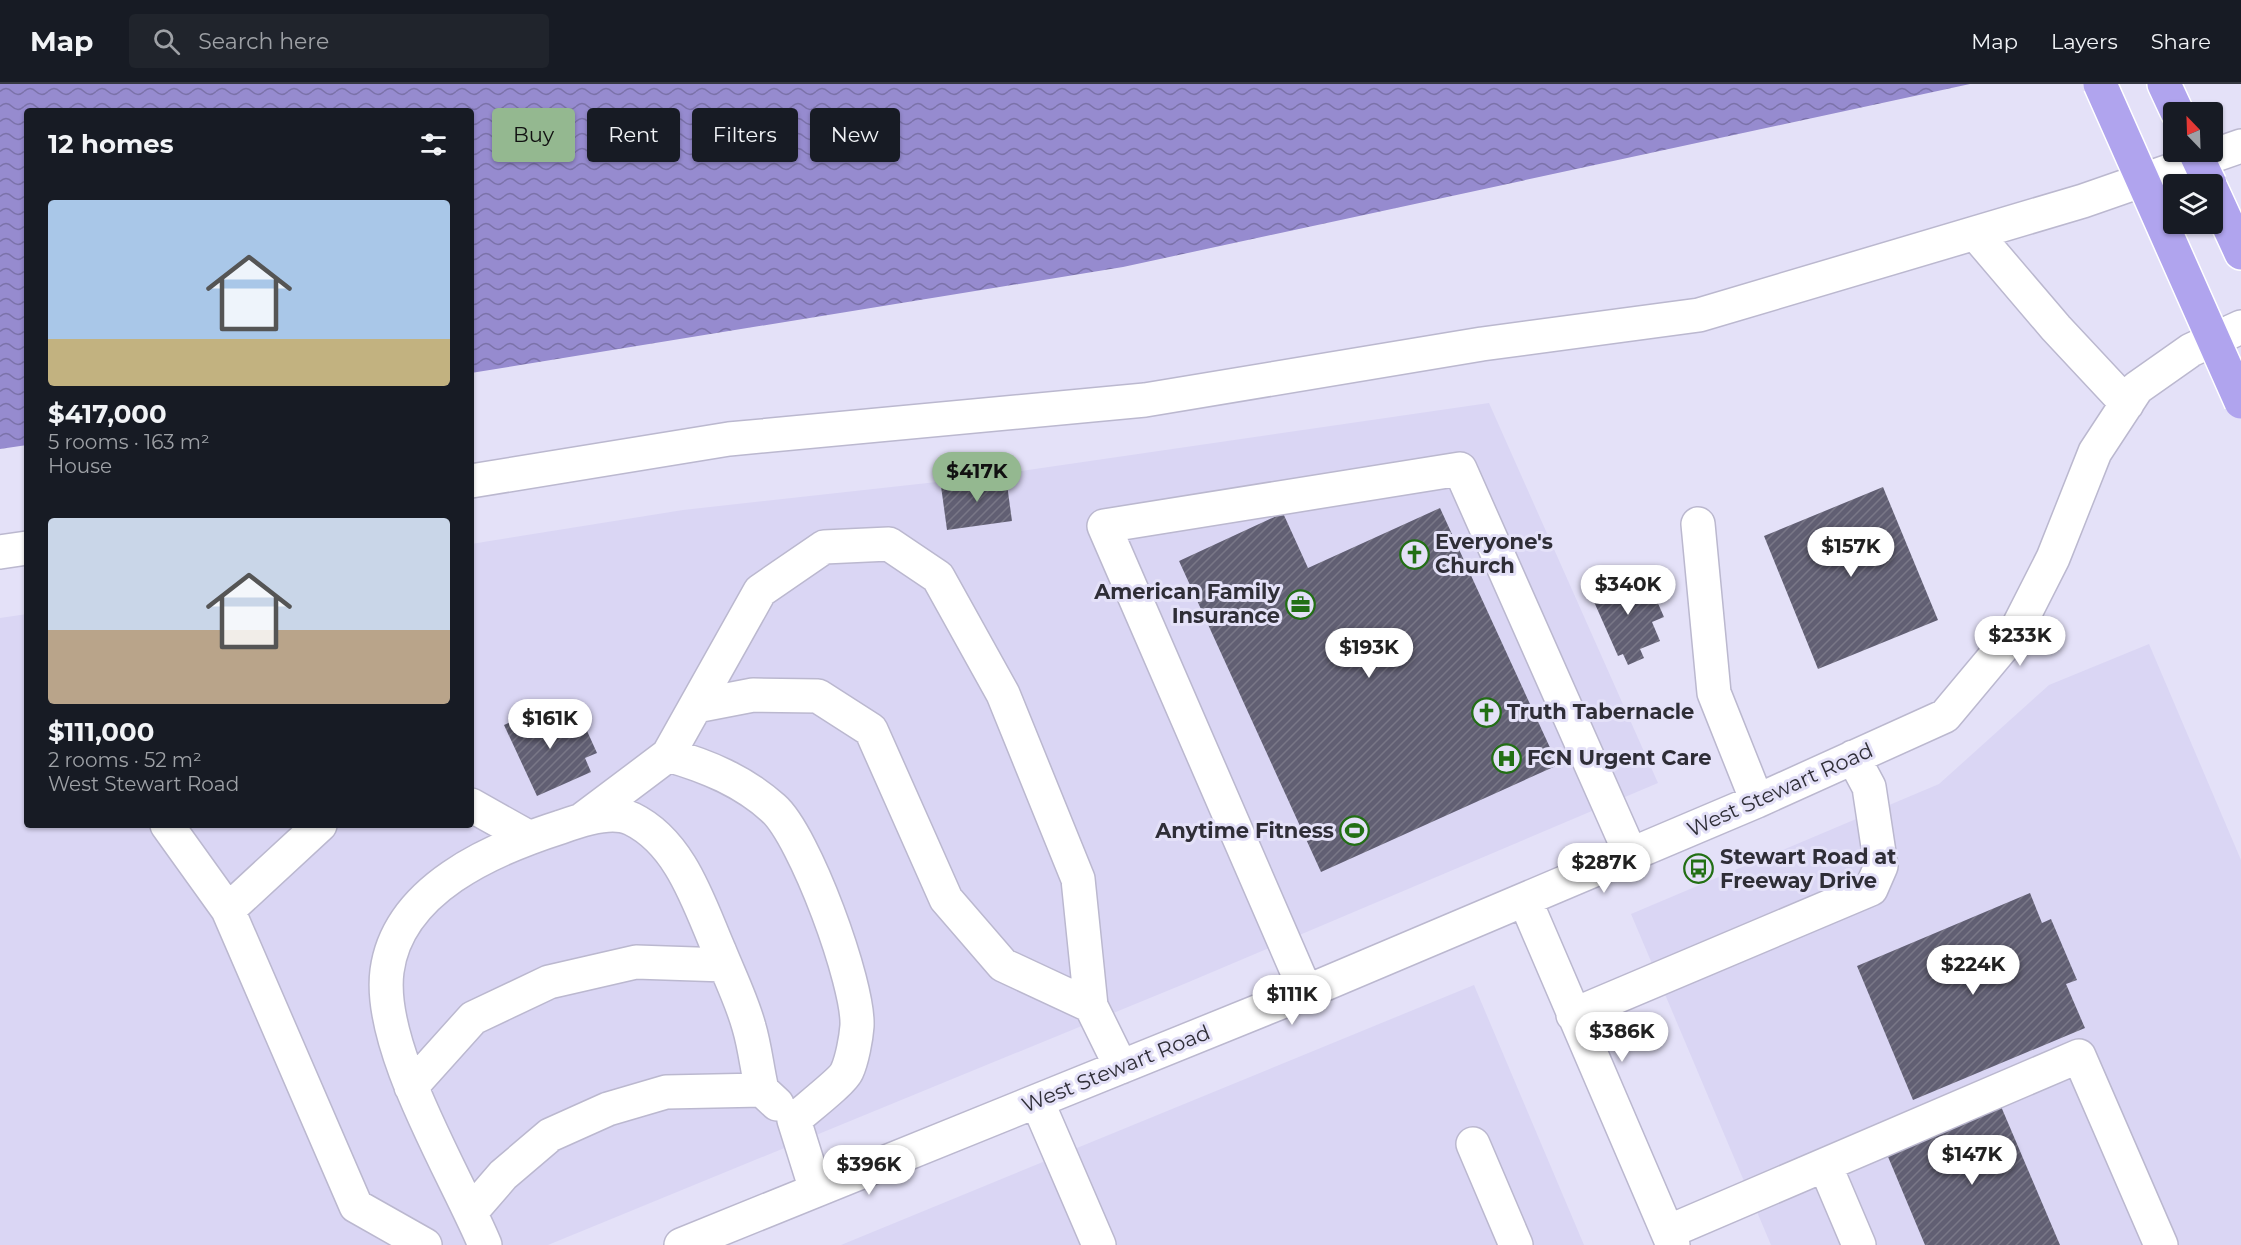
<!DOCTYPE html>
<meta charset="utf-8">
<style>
:root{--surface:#171b24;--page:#20242c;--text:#f1f3f6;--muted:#9ea1a6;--line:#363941;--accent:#94b890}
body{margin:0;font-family:Montserrat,sans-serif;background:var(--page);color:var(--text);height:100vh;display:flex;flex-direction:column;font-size:22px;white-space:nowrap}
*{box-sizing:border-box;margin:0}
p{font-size:20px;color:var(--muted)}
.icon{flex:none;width:33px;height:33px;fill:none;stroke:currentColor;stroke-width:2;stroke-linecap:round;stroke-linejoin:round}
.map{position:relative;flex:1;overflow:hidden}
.sheet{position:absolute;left:24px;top:24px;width:450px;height:720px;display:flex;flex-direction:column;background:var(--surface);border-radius:6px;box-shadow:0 2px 4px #0004}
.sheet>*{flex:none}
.guide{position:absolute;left:492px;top:24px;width:570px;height:54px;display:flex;gap:12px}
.needle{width:39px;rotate:337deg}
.tools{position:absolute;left:2163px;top:18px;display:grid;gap:12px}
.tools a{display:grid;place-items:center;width:60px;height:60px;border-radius:6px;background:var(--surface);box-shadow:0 2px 4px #0004;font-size:30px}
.price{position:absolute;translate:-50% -51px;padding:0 14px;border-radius:21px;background:#fff;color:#222;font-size:20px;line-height:39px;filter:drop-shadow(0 2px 3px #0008)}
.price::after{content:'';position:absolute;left:50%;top:36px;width:18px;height:14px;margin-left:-9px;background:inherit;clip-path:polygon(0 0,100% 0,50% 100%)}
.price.selected{background:var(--accent);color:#111}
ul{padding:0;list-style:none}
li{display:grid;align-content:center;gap:12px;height:318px;padding:0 24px}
li span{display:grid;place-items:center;height:186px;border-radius:6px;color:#555}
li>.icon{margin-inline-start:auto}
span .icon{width:108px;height:108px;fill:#fffc;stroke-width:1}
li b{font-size:26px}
h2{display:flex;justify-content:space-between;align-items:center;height:72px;padding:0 24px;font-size:26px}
.tag{padding:0 21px;border-radius:6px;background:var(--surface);box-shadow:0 2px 4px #0004;font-size:21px;line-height:54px}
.tag.selected{background:var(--accent);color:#111}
header{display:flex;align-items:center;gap:36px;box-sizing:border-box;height:84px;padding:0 30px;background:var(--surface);border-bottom:2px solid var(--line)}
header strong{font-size:28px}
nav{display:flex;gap:33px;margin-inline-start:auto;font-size:21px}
.search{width:420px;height:54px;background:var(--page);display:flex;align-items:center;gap:15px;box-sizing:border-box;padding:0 21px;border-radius:6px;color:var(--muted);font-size:22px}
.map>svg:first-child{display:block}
</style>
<header>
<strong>Map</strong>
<div class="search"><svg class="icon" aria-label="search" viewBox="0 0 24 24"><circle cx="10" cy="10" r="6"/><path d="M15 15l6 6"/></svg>Search here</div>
<nav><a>Map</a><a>Layers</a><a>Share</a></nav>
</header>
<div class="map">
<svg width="2241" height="1161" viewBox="0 0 2241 1161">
<defs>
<pattern id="water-waves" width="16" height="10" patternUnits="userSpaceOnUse" patternTransform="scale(1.5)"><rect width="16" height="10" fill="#968bcf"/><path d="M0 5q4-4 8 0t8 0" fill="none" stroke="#7b72a9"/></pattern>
<pattern id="building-hatch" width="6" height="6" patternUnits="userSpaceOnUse" patternTransform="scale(1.5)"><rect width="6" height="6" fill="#615f73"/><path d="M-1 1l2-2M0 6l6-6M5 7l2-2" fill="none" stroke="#797787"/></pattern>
</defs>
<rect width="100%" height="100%" fill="#e4e1f8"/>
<!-- built -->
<path fill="#dad6f4" d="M1489 319 1658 699 1184 900 548 1161H0V534L27 530V741H471V460L683 426 973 394Z
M2149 560 2241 776V1161H1771L1631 830 1939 700 2049 601Z
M1474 901 1584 1161H841Z"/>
<!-- water -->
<path fill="url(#water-waves)" d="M0 0H1970L1123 183 471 289V27H27V361L0 365Z"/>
<!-- building -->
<path fill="url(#building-hatch)" d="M1006 393 1012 437 947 446 941 402Z
M1883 403 1938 536 1818 585 1764 452Z
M1440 424 1558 681 1321 788 1179 477 1283 429 1308 484Z
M1623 488 1626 496 1635 492 1644 512 1653 508 1664 533 1652 538 1660 557 1640 565 1644 574 1628 581 1623 570 1618 572 1591 511 1606 505 1603 496Z
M551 619 557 634 551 637 557 650 583 638 597 669 585 674 591 688 537 712 504 641Z
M2030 809 2042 839 2051 835 2077 896 2066 900 2085 944 1913 1016 1857 882Z
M2000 1020 2060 1161H1925L1886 1068Z"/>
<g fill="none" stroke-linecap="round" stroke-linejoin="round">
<defs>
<path id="minor" d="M1975 149 2056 244 2127 320
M471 397 729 355 1145 316 1482 260 1699 231 2083 117 2241 62
M1698 440 1714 609 1757 717
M0 468 27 464
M696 622 753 611 818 612 871 646 946 815 1003 881 1091 922
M668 671C707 682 743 697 773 724 805 752 859 900 857 942 856 955 852 976 847 987 843 997 805 1026 794 1036L816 1106
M471 721 528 753
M583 735 668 671 760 507 824 463 889 460 938 493 1003 610 1078 795 1091 922 1121 983
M167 741 228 826 356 1122 425 1161
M1525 816 1673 1161
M228 826 320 741
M1306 908 1104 442 1460 385 1631 771
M1573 931 1871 805 1881 782 1869 703 1853 673
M411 1003 473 934 549 898 636 878 725 881
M1037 1017 1099 1161
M1473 1060 1516 1161
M1825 1081 1859 1161
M471 1128 503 1091 550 1051 608 1025 666 1008 762 1006 777 1020
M1668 1148 2079 972 2161 1161
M485 1161C455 1089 377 963 387 887 398 805 492 765 561 743 580 736 612 725 632 735 681 759 699 820 719 866 729 891 742 917 749 943 755 963 757 985 762 1006
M681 1161 1306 908 1757 717 1945 632 2016 547 2053 474 2095 368 2137 304 2191 266 2241 243"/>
<path id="highway" d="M2164 0 2177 28
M2212 106 2241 169"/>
</defs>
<!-- minor casing -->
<use href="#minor" stroke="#bbb8cf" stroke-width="36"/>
<!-- highway casing -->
<use href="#highway" stroke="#fff" stroke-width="36"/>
<!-- minor -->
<use href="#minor" stroke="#fff" stroke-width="33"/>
<!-- highway -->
<use href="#highway" stroke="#b0a4ee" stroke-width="33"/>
<defs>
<path id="highway-bridge" d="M2100 0 2241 318
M2195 68 2210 100"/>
</defs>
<!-- highway-bridge casing -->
<use href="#highway-bridge" stroke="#fff" stroke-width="36" stroke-linecap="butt"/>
<!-- highway-bridge -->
<use href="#highway-bridge" stroke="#b0a4ee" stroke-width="33"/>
</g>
<!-- icons -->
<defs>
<symbol id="church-ring" viewBox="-11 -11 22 22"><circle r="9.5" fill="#e4e1f8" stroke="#226f14" stroke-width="1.5"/><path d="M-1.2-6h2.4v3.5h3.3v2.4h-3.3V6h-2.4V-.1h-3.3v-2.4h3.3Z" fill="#226f14"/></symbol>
<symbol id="office-ring" viewBox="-11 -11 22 22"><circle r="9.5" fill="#e4e1f8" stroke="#226f14" stroke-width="1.5"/><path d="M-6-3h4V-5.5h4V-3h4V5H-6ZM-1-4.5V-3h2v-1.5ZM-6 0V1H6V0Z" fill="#226f14"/></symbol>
<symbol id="hospital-ring" viewBox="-11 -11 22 22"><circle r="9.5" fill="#e4e1f8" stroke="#226f14" stroke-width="1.5"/><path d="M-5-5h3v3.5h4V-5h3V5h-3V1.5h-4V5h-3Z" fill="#226f14"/></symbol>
<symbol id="stadium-ring" viewBox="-11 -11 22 22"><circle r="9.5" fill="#e4e1f8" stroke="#226f14" stroke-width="1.5"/><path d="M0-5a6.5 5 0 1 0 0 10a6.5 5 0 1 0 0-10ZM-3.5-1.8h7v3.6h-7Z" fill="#226f14"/></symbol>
<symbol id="bus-ring" viewBox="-11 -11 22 22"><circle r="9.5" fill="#e4e1f8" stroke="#226f14" stroke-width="1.5"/><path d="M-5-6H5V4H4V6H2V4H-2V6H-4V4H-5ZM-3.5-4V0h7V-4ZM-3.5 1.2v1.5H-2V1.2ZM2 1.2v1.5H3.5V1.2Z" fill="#226f14"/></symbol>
</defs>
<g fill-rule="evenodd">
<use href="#church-ring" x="1398" y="454" width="33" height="33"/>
<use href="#office-ring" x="1284" y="504" width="33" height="33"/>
<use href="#church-ring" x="1470" y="612" width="33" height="33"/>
<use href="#hospital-ring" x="1490" y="658" width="33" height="33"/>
<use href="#stadium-ring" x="1338" y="730" width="33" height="33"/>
<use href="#bus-ring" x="1682" y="768" width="33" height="33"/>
</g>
<g text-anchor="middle" stroke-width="6" stroke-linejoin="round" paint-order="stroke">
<!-- poi labels -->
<g font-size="21" font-weight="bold" fill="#2f2e37" stroke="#e4e1f8" text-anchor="start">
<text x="1435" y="465">Everyone's<tspan x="1435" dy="24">Church</tspan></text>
<text x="1280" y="515" text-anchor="end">American Family<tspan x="1280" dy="24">Insurance</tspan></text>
<text x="1507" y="635">Truth Tabernacle</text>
<text x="1527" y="681">FCN Urgent Care</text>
<text x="1334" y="754" text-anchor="end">Anytime Fitness</text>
<text x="1720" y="780">Stewart Road at<tspan x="1720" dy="24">Freeway Drive</tspan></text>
</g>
<!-- street labels -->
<g font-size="21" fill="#2f2e37" stroke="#e4e1f8">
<text transform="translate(1780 706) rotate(-24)" y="7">West Stewart Road</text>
<text transform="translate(1116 985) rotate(-22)" y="7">West Stewart Road</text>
</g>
</g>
</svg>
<div class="tools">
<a><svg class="needle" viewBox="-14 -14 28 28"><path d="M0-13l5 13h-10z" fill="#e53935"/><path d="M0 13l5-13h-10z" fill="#9ea1a6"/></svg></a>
<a><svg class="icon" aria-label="layers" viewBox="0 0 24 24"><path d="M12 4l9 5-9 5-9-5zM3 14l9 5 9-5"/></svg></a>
</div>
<b class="price selected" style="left:977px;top:419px">$417K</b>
<b class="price" style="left:1851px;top:494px">$157K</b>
<b class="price" style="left:1628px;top:532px">$340K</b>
<b class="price" style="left:2020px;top:583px">$233K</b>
<b class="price" style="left:1369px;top:595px">$193K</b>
<b class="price" style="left:550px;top:666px">$161K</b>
<b class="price" style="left:1604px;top:810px">$287K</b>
<b class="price" style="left:1973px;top:912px">$224K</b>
<b class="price" style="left:1292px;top:942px">$111K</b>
<b class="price" style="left:1622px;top:979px">$386K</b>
<b class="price" style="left:1972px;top:1102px">$147K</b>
<b class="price" style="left:869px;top:1112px">$396K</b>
<div class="guide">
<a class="tag selected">Buy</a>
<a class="tag">Rent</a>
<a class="tag">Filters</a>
<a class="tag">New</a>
</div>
<section class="sheet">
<h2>12 homes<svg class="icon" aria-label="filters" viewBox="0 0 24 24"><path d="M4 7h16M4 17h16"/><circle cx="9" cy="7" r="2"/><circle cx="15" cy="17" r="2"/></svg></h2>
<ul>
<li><span style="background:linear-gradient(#a9c7e8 75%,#c2b280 0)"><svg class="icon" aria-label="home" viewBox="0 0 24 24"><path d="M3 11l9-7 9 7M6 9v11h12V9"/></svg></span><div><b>$417,000</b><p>5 rooms · 163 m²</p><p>House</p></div></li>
<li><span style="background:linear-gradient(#c9d6e8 60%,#b9a48a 0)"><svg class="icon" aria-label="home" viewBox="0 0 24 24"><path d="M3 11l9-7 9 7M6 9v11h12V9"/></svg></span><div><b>$111,000</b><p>2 rooms · 52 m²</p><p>West Stewart Road</p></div></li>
</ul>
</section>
</div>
